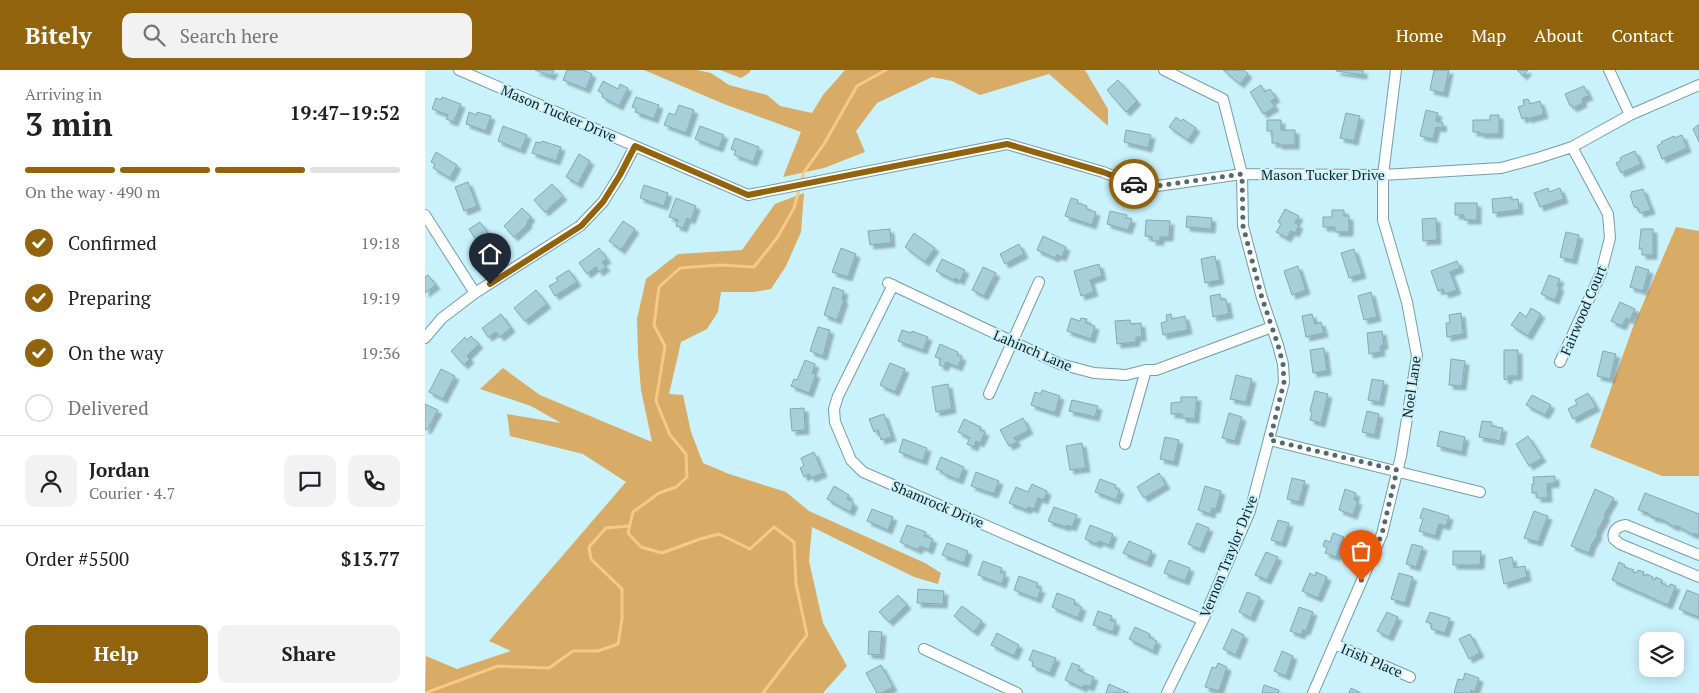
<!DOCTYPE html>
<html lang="en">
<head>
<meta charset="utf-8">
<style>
	:root { --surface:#fff; --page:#f2f2f2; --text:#202124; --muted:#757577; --line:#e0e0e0; --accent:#90630c }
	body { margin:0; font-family:"PT Serif",serif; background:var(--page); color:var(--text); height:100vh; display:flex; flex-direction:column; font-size:19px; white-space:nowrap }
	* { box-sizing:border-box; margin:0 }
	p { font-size:16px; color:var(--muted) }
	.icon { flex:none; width:28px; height:28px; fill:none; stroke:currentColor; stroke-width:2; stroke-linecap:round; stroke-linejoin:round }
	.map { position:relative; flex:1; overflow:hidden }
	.side { display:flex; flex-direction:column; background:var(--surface); width:425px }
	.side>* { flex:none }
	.tools { position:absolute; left:1214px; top:562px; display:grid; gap:10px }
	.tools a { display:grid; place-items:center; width:45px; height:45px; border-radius:10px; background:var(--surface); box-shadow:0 2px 12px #0003; font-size:25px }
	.pin { position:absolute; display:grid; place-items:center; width:42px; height:42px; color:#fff; margin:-51px -21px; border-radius:50% 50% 50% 0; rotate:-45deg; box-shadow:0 0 5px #0007 }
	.pin .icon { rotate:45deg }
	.courier { position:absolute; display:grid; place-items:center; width:50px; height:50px; margin:-25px; border:4px solid #90630c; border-radius:50%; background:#fff; color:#222; box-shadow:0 1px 6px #0007 }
	.summary em { font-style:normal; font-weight:800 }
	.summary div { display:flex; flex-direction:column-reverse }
	.summary { display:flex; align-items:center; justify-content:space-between; height:85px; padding:0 25px }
	h1 { font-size:32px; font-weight:800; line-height:38px }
	.bar { display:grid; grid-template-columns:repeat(4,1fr); gap:8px 5px; align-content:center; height:60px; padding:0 25px }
	.bar i { height:6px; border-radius:4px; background:var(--line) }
	.bar .selected { background:var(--accent) }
	.bar p { grid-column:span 4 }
	.line { display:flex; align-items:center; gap:12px; padding:0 25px; border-top:1px solid var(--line) }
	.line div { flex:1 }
	.round { display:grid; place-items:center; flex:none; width:52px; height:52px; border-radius:10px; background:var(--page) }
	ol { padding:0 25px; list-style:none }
	li { display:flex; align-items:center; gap:15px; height:55px }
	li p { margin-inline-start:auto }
	li .icon { padding:5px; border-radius:50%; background:var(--accent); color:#fff; stroke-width:4 }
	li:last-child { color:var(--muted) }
	li i { width:28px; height:28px; border:2px solid var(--line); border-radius:50% }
	.button { display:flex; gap:10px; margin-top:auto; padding:10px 25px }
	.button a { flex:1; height:58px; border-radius:10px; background:var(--accent); color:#fff; font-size:20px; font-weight:800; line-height:58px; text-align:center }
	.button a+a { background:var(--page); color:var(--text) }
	header { display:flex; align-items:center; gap:30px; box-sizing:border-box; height:70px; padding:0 25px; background:var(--accent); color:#fff }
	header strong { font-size:24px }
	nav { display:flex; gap:28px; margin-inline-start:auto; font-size:18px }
	.search { width:350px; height:45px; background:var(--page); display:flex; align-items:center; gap:12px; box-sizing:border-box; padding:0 18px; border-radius:10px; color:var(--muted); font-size:19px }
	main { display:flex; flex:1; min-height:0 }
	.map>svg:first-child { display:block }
	.forest { fill:#d8ab67 }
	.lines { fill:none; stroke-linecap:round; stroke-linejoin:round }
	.stream { stroke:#f8c984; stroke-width:3 }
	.building { fill:#a7cfd9; stroke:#83a9b3; filter:url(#shadow) }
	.minor-casing { stroke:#769da6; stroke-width:12 }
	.minor { stroke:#fff; stroke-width:10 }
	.done { stroke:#516a70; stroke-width:5; stroke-dasharray:0 9 }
	.route { stroke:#90630c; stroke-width:6 }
	.labels { text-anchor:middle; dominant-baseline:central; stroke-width:4; stroke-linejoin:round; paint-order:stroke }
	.street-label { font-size:14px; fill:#112024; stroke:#c9f2fc }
</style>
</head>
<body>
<header>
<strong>Bitely</strong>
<div class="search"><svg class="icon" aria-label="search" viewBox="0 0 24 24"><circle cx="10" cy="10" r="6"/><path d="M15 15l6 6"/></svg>Search here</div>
<nav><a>Home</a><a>Map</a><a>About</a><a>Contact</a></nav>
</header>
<main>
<section class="side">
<div class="summary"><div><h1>3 min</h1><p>Arriving in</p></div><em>19:47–19:52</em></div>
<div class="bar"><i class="selected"></i><i class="selected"></i><i class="selected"></i><i></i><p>On the way · 490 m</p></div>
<ol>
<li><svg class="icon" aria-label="check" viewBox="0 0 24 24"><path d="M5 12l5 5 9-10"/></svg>Confirmed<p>19:18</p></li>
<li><svg class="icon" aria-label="check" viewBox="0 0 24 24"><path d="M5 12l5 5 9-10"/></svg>Preparing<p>19:19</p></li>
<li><svg class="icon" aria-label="check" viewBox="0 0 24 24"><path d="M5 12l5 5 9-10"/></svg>On the way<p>19:36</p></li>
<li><i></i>Delivered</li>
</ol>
<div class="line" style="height:90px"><a class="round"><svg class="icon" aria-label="person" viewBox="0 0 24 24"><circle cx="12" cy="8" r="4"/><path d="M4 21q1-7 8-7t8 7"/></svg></a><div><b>Jordan</b><p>Courier · 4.7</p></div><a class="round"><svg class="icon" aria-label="chat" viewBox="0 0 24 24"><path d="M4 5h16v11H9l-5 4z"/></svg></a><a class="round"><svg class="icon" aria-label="phone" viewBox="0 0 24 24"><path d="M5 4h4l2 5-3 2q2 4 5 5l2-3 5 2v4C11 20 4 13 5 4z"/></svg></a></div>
<div class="line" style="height:65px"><div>Order #5500</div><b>$13.77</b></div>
<div class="button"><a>Help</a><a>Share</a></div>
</section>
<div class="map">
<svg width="1274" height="623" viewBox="0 0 1274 623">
	<defs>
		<filter id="shadow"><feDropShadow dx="4" dy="4" stdDeviation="1" flood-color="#0004"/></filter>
	</defs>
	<rect width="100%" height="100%" fill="#c9f2fc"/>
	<path class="forest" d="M219 0H272L286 3 304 15 342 25 355 36 387 43 398 25 420 0H660L683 39V56L624 4 555 25 527 11 507 7 452 33 431 61 440 82 399 98 358 107 376 62 299 34Z
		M295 0H326L324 3 316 8Z
		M379 123 376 162 361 196 346 219 329 222H296L293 242 282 259 256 272 244 324 258 325 266 362 278 393 304 404 361 422 384 441 500 493 516 503 513 514 489 507 387 457 384 491 398 553 422 596 398 623H0L1 586 32 599 86 581 64 571 201 412 158 384 85 366 82 344 136 353 106 336 55 319 78 298 115 325 227 372 216 320 213 284 212 249 221 209 253 184 317 180 350 134Z
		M1251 157 1274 161V406H1237L1165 377 1208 257Z"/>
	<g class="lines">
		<path class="stream" d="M0 623 73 596 124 598 148 581H173L193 574 197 549V519L166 489 164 477 181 458 204 456
			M338 623 382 565 371 514 369 472 349 457 325 479 294 464 275 469 237 483 216 477 203 463 208 442 234 423 251 417 262 407 261 384 245 365 231 331 240 276 229 255 234 217 255 198 295 195 329 197 352 168 369 138 379 102 399 74 432 16 461 0"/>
	</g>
	<path class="building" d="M110 0H129L126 6Z
		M142 0H158L167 4 161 19 138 10Z
		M798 0H819L823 4 815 14Z
		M912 0H938V5L911 1Z
		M1009 0H1024L1019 23 1005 20Z
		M1092 0H1103L1098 6Z
		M693 10 712 31 701 42 682 20Z
		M178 11 193 19 195 14 203 18 194 36 177 27 178 24 173 21Z
		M836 15 840 22 845 19 851 28 846 31 850 37 838 44 825 22Z
		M1159 16 1164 26 1158 28 1157 31 1158 33 1148 38 1147 35 1145 36 1140 24Z
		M17 27 36 34 29 52 21 49 23 45 7 39 11 28 16 30Z
		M211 27 234 35 229 49 210 42 212 39 207 37Z
		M1103 29 1105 34 1115 31 1119 44 1103 49 1102 47 1097 49 1093 37 1099 35 1098 30Z
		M254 35 269 40 261 63 239 55 244 43 250 45Z
		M1001 40 1013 43 1011 51 1018 53 1017 58 1011 57 1008 69 995 66Z
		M44 42 52 45V42L66 46 61 61 41 54Z
		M921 43 935 46 929 71 915 68Z
		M1065 45H1074V64H1055V62H1048V50H1065Z
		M751 47 756 51 758 49 771 58 763 70 744 57Z
		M842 50H856V60H870V75H853L854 73H847V61H842Z
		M1274 54V72L1268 59Z
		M78 56 102 65 96 80 73 71Z
		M275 56 299 65 294 78 270 69Z
		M701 60 726 65 723 78 699 72Z
		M1257 65 1262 78 1237 89 1232 76 1237 73 1236 72 1249 66V68Z
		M310 68 334 77 328 92 309 85 311 81 306 79Z
		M117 71 136 77 131 91 107 83 111 72 116 73Z
		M1210 81 1216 94 1196 103 1191 93 1196 90 1195 88 1198 86Z
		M11 82 32 95 25 108 8 98 10 94 6 92Z
		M154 84 165 91 153 114 141 107Z
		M43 112 52 136 39 141 30 117Z
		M127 114 138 126 120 142 109 130Z
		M219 115 243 123 239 136 215 128Z
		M1123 118 1124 122 1135 118 1139 129 1115 137 1109 123Z
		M1218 119 1226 140 1215 143 1213 138 1209 137 1205 125H1207L1206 122Z
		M1087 127V130L1093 129 1094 140 1068 143 1067 129Z
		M251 128 271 136 266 150 262 148 258 158 251 156 253 150 244 147Z
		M646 128 653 130 652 133 662 136 661 139 671 142 667 155 640 146Z
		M1030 133H1052V150H1039V145H1030Z
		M97 138 106 147 102 152 103 154 89 167 79 156Z
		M860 139 874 146 870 153 874 155 870 163 866 161 862 168 851 162 856 154 853 152Z
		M907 140H919V146H924V162H910V157H898V147H907Z
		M685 141 702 145 701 148 707 149 703 160 682 154Z
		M762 146 787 148 786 159 761 157Z
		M1011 148 1012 170 998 171 997 149Z
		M721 150 745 151 744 167H735V171H727V167L720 166Z
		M198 151 210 159 196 180 184 171Z
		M55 152 70 173 58 181 44 159Z
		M465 159 466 173 445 175 443 161Z
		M1216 159H1228V185H1217V179H1214Z
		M1141 162 1154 165 1148 190 1135 187Z
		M489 163 510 178 500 192 480 177Z
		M618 166 641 177 637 187 632 185 630 188 612 180Z
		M594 174 599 184 580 194 575 184Z
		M174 178 182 189 177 192 181 197 174 202 171 197 162 204 154 193Z
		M416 178 431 184 423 207 407 202Z
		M929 179 937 204 924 208 916 183Z
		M790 186 795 210 780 213 776 189Z
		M517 189 540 200 535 211 530 208 529 210 511 201Z
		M1032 191 1035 198 1025 202 1032 220 1020 224 1018 219 1013 221 1006 201Z
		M674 194 677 206 665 210 669 222 656 226 649 201Z
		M873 196 881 220 867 225 859 201Z
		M1211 196 1224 200 1218 221 1205 217Z
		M558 197 571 203 559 226 547 220Z
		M144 200 152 212 130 226 124 216 133 211 131 208Z
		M3 205 11 215 0 223V207Z
		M1124 205 1135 209 1132 216 1135 217 1130 230 1116 224Z
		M408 217 419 221 417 229 419 230 412 250 399 245Z
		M111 220 122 234 100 251 89 238Z
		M946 222 952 247 939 250 933 226Z
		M795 224 796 230 801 229 804 244 788 247 785 226Z
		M1195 232 1210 239 1205 250 1201 248 1197 256 1186 251Z
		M1106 238 1116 244 1103 266 1086 255 1095 242 1101 247Z
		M1036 243 1038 264 1022 267 1021 253H1025L1024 245Z
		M76 244 86 258 75 267 71 262 63 267 57 258Z
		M746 244 747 249 760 246 763 260 738 265 736 253 742 251 741 245Z
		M887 244 890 254 896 252 899 263 881 267 877 246Z
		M646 248 655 251 656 248 662 249 661 253 670 256 666 269 642 261Z
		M705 250 706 254 716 253 717 267H711V272L692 274 690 251Z
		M393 257 405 260 398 286 385 281Z
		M477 260 486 263 487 261 503 267 498 280 473 271Z
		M957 261 959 275 955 276 956 282 944 284 942 263Z
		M46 266 54 274 42 286 45 289 39 295 26 281 40 267 42 270Z
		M515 274 533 282 532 285 537 287 533 297 521 292 519 297 514 295 516 289 510 287Z
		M899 278 902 301 888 303 885 280Z
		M1079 280H1093V306H1083V310L1079 309Z
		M1178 281 1191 284 1185 309 1172 306Z
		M1026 289 1040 291 1037 316 1024 315Z
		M380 290 390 294 387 303 391 304 384 323 366 316 369 309 372 310Z
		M465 293 480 299 470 322 455 315Z
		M16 299 30 306 18 329 4 322Z
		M811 305 827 309 821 332 805 329Z
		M947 309 959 311 955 332 943 330Z
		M523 314 527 339 511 342 507 317Z
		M617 320 635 326 630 343 606 335 610 322 616 324Z
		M890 321 903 324 896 353 885 350 887 342 885 341Z
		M1163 323 1171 337 1148 349 1143 339 1152 334 1150 330Z
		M1107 325 1126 335 1120 345 1101 335Z
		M756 327H772L770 349 757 348V344H746V333L756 332Z
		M647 330 673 336 670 347 644 341Z
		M0 334 13 340 2 360 0 359Z
		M379 338 380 360 367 361 365 339Z
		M942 341 954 344 950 365 937 362Z
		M804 343 817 347 810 371 797 368Z
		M459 344 467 367 456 370 453 360 449 362 444 349Z
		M598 348 604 360 589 368 592 372 584 376 575 360Z
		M539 349 556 357 555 360 560 362 555 373 551 371 549 377 542 374 545 368 533 362Z
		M1057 351 1067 352 1066 356 1078 358 1075 371 1054 367Z
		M1015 361 1040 367 1037 382 1012 376Z
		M1103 366 1117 388 1104 396 1091 374Z
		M740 367 754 370 749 392 735 389Z
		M478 369 502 378 498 391 474 382Z
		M657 373 661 398 645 400 641 376Z
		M389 382 398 403 386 408 384 404 379 407 375 398 379 396 376 388Z
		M516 387 539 397 534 410 517 403V401L511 399Z
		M551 402 574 411 569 424 546 416Z
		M734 403 741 415 719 428 712 417Z
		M1130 406V413L1122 414 1123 428H1112V423H1107V414H1109L1108 407Z
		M867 408 880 411 874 432 862 429Z
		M675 409 691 415 690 418 695 420 691 430 670 422Z
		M607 414 622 421 619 430 613 428 609 439 603 437 602 440 584 433 591 417 603 422Z
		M409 416 424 425 422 429 429 433 425 442 402 429Z
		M780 416 796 421 791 439 787 438 786 444 773 440Z
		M920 419 931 423 929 430 933 431 928 445 914 440Z
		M1170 419 1189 428 1181 442 1179 446H1181L1173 460 1172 464 1173 465 1167 474 1164 483 1146 476Z
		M1220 423 1274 444V466L1270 463 1269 465 1263 462 1251 455V457L1245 455V454L1236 449 1226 447 1227 446 1223 444V443L1213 440Z
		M629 437 652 445 647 457 642 455 641 457 623 451Z
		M998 438 1024 446 1021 456 1014 454 1010 466 994 461 998 449 995 448Z
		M447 439 468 447 463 460 442 451Z
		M1109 441 1123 446 1113 472 1099 468Z
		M853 450 864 453 857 473 846 470Z
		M772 453 784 458 775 479 763 474Z
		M482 455 501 462 499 466 508 469 504 480 495 476 493 480 475 472Z
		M665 455 688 464 684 475 674 471 672 474 660 469Z
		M908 463 919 467 911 487 900 483 902 478 898 476 900 470 905 472Z
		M704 471 727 481 722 493 698 483Z
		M522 473 543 481 539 493 517 485Z
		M987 474 998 477 991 497 981 494Z
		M1028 481H1056L1055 495H1028Z
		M841 482 853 487 842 510 830 505Z
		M1087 487 1089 498 1100 496 1102 507 1079 514 1074 490Z
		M744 490 765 498 760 511 739 503Z
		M558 491 577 498 575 502 580 504 577 514 553 505Z
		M1194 492 1200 495 1199 497 1209 500 1208 502 1211 503 1213 500 1219 502 1218 505 1221 506 1222 504 1228 507 1227 509 1230 510 1231 507 1237 510 1236 513 1244 517 1245 514 1251 516 1243 535 1187 510Z
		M891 502 902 507 893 528 877 521 885 503 890 506Z
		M974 503 988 507 980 533 966 529Z
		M594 506 613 513 611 517 616 519 612 529 589 520Z
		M493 519 519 521 518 534 492 533Z
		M1262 520 1274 525V547L1254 539Z
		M822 522 835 527 826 548 814 542Z
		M632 523 650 530 649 534 657 537 653 548 627 537Z
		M473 525 482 535 464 552 454 542Z
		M537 536 557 551 549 562 529 546Z
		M874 537 888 542 881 561 878 560 876 565 865 561Z
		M673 541 687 546 685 550 691 552 688 562 668 555Z
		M962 542 973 547 964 567 952 561Z
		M1005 542 1025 548 1020 563 1006 559 1007 554 1001 552Z
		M710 557 725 564 724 567 732 571 728 581 704 569Z
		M807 559 819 565 811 585 798 579Z
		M444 561 457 562 455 585 443 584Z
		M572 563 594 575 589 586 566 575Z
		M1045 564 1055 583 1044 589 1034 569Z
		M608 580 631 588 625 603 607 596 608 592 604 590Z
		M857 581 868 586 861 606 849 601Z
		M647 593 655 596 653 600 669 607 665 617 659 615 658 618 640 610Z
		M793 593 802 597 794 621 780 617 787 597 791 598Z
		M456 595 468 617 456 623H452L441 603Z
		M1040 603 1054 608 1050 622 1046 620 1045 623H1029L1033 609 1038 610Z
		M684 614 704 623H681Z
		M839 615 854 620 853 623H837Z
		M926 618 936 623H924Z"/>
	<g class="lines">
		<defs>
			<path id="minor" d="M34 0 323 125 582 74 678 102 718 118 817 104 958 105 1076 98 1113 88 1147 77 1205 45 1274 15
				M739 0 798 29 817 104 818 156 837 228 853 275 858 294 859 312 825 441 778 550 742 623
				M1184 0 1205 45
				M0 145 50 223
				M463 213 635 294 669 303 701 305 721 300H731L847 257
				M468 215 413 326 409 339 410 352 426 390 438 402 778 550
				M0 268 17 248 50 223 155 156 178 132 195 105 210 76
				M1135 292 1176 203 1185 168 1183 144 1147 77
				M564 324 614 212
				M845 370 1055 422
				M700 374 721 300
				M1274 485 1201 455C1192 456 1187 461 1189 469L1195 474 1274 507
				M909 574 985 607
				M499 579 592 623
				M888 623 957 464 976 386 992 286 982 232 958 150V105L971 0"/>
		</defs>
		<use href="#minor" class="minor-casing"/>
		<use href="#minor" class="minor"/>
	</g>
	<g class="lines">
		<path class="done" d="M709 114 718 118 817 104 818 156 837 228 853 275 858 294 859 312 845 370 972 400 957 464 936 511"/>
		<path class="route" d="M65 214 156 156 178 132 195 105 210 76 323 125 582 74 678 102 709 114"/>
	</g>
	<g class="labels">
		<g class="street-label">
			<text transform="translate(134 43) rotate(23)">Mason Tucker Drive</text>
			<text x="898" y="104">Mason Tucker Drive</text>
			<text transform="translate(1158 240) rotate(-67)">Fairwood Court</text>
			<text transform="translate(608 280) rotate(23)">Lahinch Lane</text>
			<text transform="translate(986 317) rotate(-82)">Noel Lane</text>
			<text transform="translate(513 434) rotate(23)">Shamrock Drive</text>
			<text transform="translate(803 486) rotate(-68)">Vernon Traylor Drive</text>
			<text transform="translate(947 590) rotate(23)">Irish Place</text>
		</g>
	</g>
</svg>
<div class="tools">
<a><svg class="icon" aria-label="layers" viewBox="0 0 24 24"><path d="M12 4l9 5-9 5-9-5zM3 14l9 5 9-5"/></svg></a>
</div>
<div class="pin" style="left:936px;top:511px;background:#ea580c"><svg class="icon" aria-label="bag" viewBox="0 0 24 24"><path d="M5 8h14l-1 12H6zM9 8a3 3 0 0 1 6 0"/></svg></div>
<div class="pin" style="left:65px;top:214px;background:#1f2937"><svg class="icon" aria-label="home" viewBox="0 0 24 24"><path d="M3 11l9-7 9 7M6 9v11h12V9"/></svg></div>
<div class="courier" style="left:709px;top:114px"><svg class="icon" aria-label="car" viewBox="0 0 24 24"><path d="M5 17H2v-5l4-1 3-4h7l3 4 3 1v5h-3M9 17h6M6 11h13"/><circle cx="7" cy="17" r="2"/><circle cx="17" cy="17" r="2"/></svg></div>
</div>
</main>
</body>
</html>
